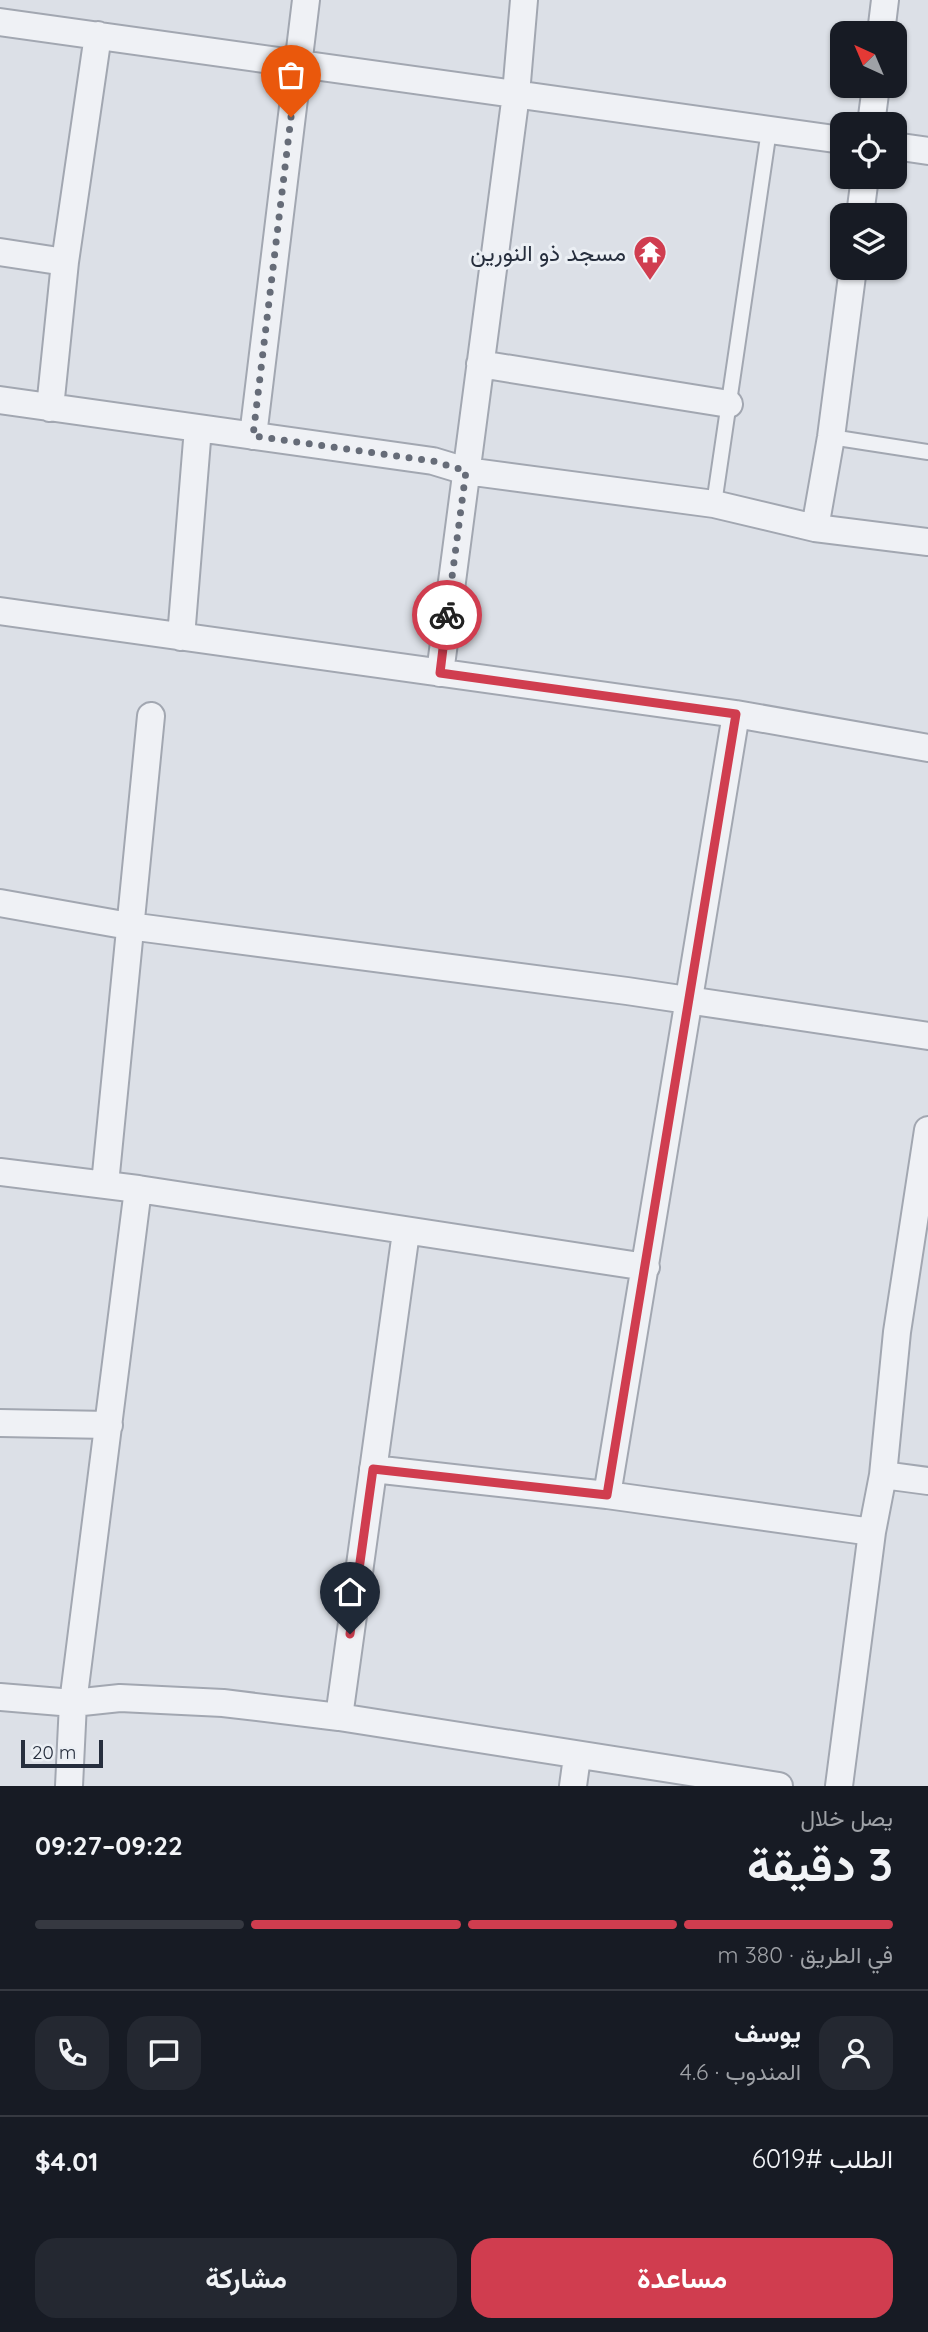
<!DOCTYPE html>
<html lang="ar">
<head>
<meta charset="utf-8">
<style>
	:root { --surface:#171b24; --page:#242831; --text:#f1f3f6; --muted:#9ea1a6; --line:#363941; --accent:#d03d4f }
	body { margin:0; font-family:Quicksand,Vazirmatn,sans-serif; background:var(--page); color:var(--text); direction:rtl; height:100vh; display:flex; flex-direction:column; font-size:26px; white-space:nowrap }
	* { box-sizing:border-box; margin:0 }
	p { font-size:23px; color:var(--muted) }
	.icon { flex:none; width:38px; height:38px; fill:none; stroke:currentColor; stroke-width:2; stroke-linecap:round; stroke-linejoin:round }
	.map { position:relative; height:1786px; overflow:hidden; direction:ltr }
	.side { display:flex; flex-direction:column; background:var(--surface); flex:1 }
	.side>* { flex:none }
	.needle { width:46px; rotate:316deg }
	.buttons { position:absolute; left:830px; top:21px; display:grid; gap:14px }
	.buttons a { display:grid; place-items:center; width:77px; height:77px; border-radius:14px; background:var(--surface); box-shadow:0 2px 5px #0004; font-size:35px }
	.scale { position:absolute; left:21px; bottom:18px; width:82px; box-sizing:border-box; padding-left:7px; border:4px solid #262e3d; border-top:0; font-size:19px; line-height:24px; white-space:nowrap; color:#262e3d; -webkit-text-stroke:5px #ebeff4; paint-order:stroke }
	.pin { position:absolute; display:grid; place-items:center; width:60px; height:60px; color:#fff; margin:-72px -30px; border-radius:50% 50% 50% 0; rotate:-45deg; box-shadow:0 0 7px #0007 }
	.pin .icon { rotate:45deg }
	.courier { position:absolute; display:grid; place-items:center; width:70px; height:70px; margin:-35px; border:5px solid #d03d4f; border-radius:50%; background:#fff; color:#222; box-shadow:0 2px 9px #0007 }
	.headline em { font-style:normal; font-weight:700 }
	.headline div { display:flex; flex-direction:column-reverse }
	.headline { display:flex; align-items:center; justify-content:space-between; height:119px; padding:0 35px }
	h1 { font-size:46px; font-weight:700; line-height:52px }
	.bar { display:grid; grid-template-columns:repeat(4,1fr); gap:10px 7px; align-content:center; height:84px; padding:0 35px }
	.bar i { height:9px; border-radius:5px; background:var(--line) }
	.bar .selected { background:var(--accent) }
	.bar p { grid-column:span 4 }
	.line { display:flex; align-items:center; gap:18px; padding:0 35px; border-top:2px solid var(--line) }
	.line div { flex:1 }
	.round { display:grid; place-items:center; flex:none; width:74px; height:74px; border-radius:21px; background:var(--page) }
	.primary-button { display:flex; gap:14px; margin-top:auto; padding:14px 35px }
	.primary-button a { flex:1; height:80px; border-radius:21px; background:var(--accent); color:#fff; font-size:28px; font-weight:700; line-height:80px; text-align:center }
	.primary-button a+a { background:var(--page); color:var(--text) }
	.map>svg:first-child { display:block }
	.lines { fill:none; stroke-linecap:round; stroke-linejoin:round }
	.lane-casing { stroke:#a2a7b1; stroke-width:18 }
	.street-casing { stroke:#a2a7b1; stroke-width:30 }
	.lane { stroke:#eff1f5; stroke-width:14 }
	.street { stroke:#eff1f5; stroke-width:26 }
	.done { stroke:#666c78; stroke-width:7; stroke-dasharray:0 12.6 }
	.route { stroke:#d03d4f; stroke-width:9 }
	.labels { text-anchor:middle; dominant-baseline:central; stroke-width:6; stroke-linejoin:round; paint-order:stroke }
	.poi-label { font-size:23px; fill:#262e3d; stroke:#ebeff4; text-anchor:end }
</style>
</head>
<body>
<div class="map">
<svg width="928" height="1786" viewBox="0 0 928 1786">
	<rect width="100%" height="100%" fill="#dce0e7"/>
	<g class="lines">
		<defs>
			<path id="lane" d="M831 437 928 452
				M714 504 769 130"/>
			<path id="street" d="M0 22 842 140
				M881 33 885 0
				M871 124 876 86
				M894 146 928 151
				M860 215 865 177
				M0 252 65 262
				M480 364 729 404
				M0 400 433 461 466 471 714 504 815 528 928 542
				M50 408 65 262 98 35
				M253 436 306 0
				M815 528 831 437 853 268
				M0 611 736 714 928 748
				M181 637 198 428
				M440 673 516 94 524 0
				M0 903 129 926 627 991 928 1036
				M0 1172 138 1189 646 1267
				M105 1184 151 716
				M0 1423 109 1425
				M373 1469 607 1495 872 1532
				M883 1475 928 1481
				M607 1495 736 714
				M0 1697 73 1703 120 1698 223 1703 339 1717 779 1786
				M339 1717 406 1232
				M69 1786 73 1703 138 1189
				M573 1786 577 1757
				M839 1786 872 1532 883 1475 897 1332 928 1130"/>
		</defs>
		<use href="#lane" class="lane-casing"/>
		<use href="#street" class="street-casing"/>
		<use href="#lane" class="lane"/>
		<use href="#street" class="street"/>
	</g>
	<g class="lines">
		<path class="done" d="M291 117 253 436 433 461 466 471 447 615"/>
		<path class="route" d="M350 1634 373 1469 607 1495 736 714 440 673 447 615"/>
	</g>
	<defs>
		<symbol id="temple-pin" viewBox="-11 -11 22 30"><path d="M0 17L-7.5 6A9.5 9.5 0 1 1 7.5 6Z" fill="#d03d4f" stroke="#ebeff4"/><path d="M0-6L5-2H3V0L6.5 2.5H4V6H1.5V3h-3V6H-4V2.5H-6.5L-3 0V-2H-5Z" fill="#fff"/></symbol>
	</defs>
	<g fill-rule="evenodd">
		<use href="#temple-pin" x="631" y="233" width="38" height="52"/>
	</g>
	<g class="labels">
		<g class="poi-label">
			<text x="626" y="252">مسجد ذو النورين</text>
		</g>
	</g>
</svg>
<div class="buttons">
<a><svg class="needle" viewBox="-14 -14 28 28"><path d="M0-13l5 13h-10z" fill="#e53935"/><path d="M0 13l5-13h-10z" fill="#9ea1a6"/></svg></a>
<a><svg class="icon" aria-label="locate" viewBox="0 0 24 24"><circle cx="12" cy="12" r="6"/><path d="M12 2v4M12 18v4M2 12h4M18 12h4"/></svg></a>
<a><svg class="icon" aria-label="layers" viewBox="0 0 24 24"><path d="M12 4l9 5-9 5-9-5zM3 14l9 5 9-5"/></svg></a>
</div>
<div class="scale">20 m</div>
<div class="pin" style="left:291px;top:117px;background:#ea580c"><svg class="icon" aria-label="bag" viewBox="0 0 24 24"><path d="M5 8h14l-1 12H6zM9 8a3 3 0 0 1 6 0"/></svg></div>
<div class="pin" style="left:350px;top:1634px;background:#1f2937"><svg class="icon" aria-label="home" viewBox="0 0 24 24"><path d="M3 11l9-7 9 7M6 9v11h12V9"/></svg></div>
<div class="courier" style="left:447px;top:615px"><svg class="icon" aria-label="bike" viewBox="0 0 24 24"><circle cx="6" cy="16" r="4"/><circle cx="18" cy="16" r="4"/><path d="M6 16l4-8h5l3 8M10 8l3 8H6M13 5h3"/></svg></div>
</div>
<section class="side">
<div class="headline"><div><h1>3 دقيقة</h1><p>يصل خلال</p></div><em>09:22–09:27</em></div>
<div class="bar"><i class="selected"></i><i class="selected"></i><i class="selected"></i><i></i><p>في الطريق · 380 m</p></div>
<div class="line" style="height:126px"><a class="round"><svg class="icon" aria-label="person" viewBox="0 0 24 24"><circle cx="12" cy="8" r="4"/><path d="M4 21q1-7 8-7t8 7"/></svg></a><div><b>يوسف</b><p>المندوب · 4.6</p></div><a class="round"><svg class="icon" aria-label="chat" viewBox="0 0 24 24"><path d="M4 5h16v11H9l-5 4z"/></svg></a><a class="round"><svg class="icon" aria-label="phone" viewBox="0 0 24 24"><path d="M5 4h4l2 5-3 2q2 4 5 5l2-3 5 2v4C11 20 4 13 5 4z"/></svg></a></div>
<div class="line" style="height:91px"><div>الطلب #6019</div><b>$4.01</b></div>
<div class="primary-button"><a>مساعدة</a><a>مشاركة</a></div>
</section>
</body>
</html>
